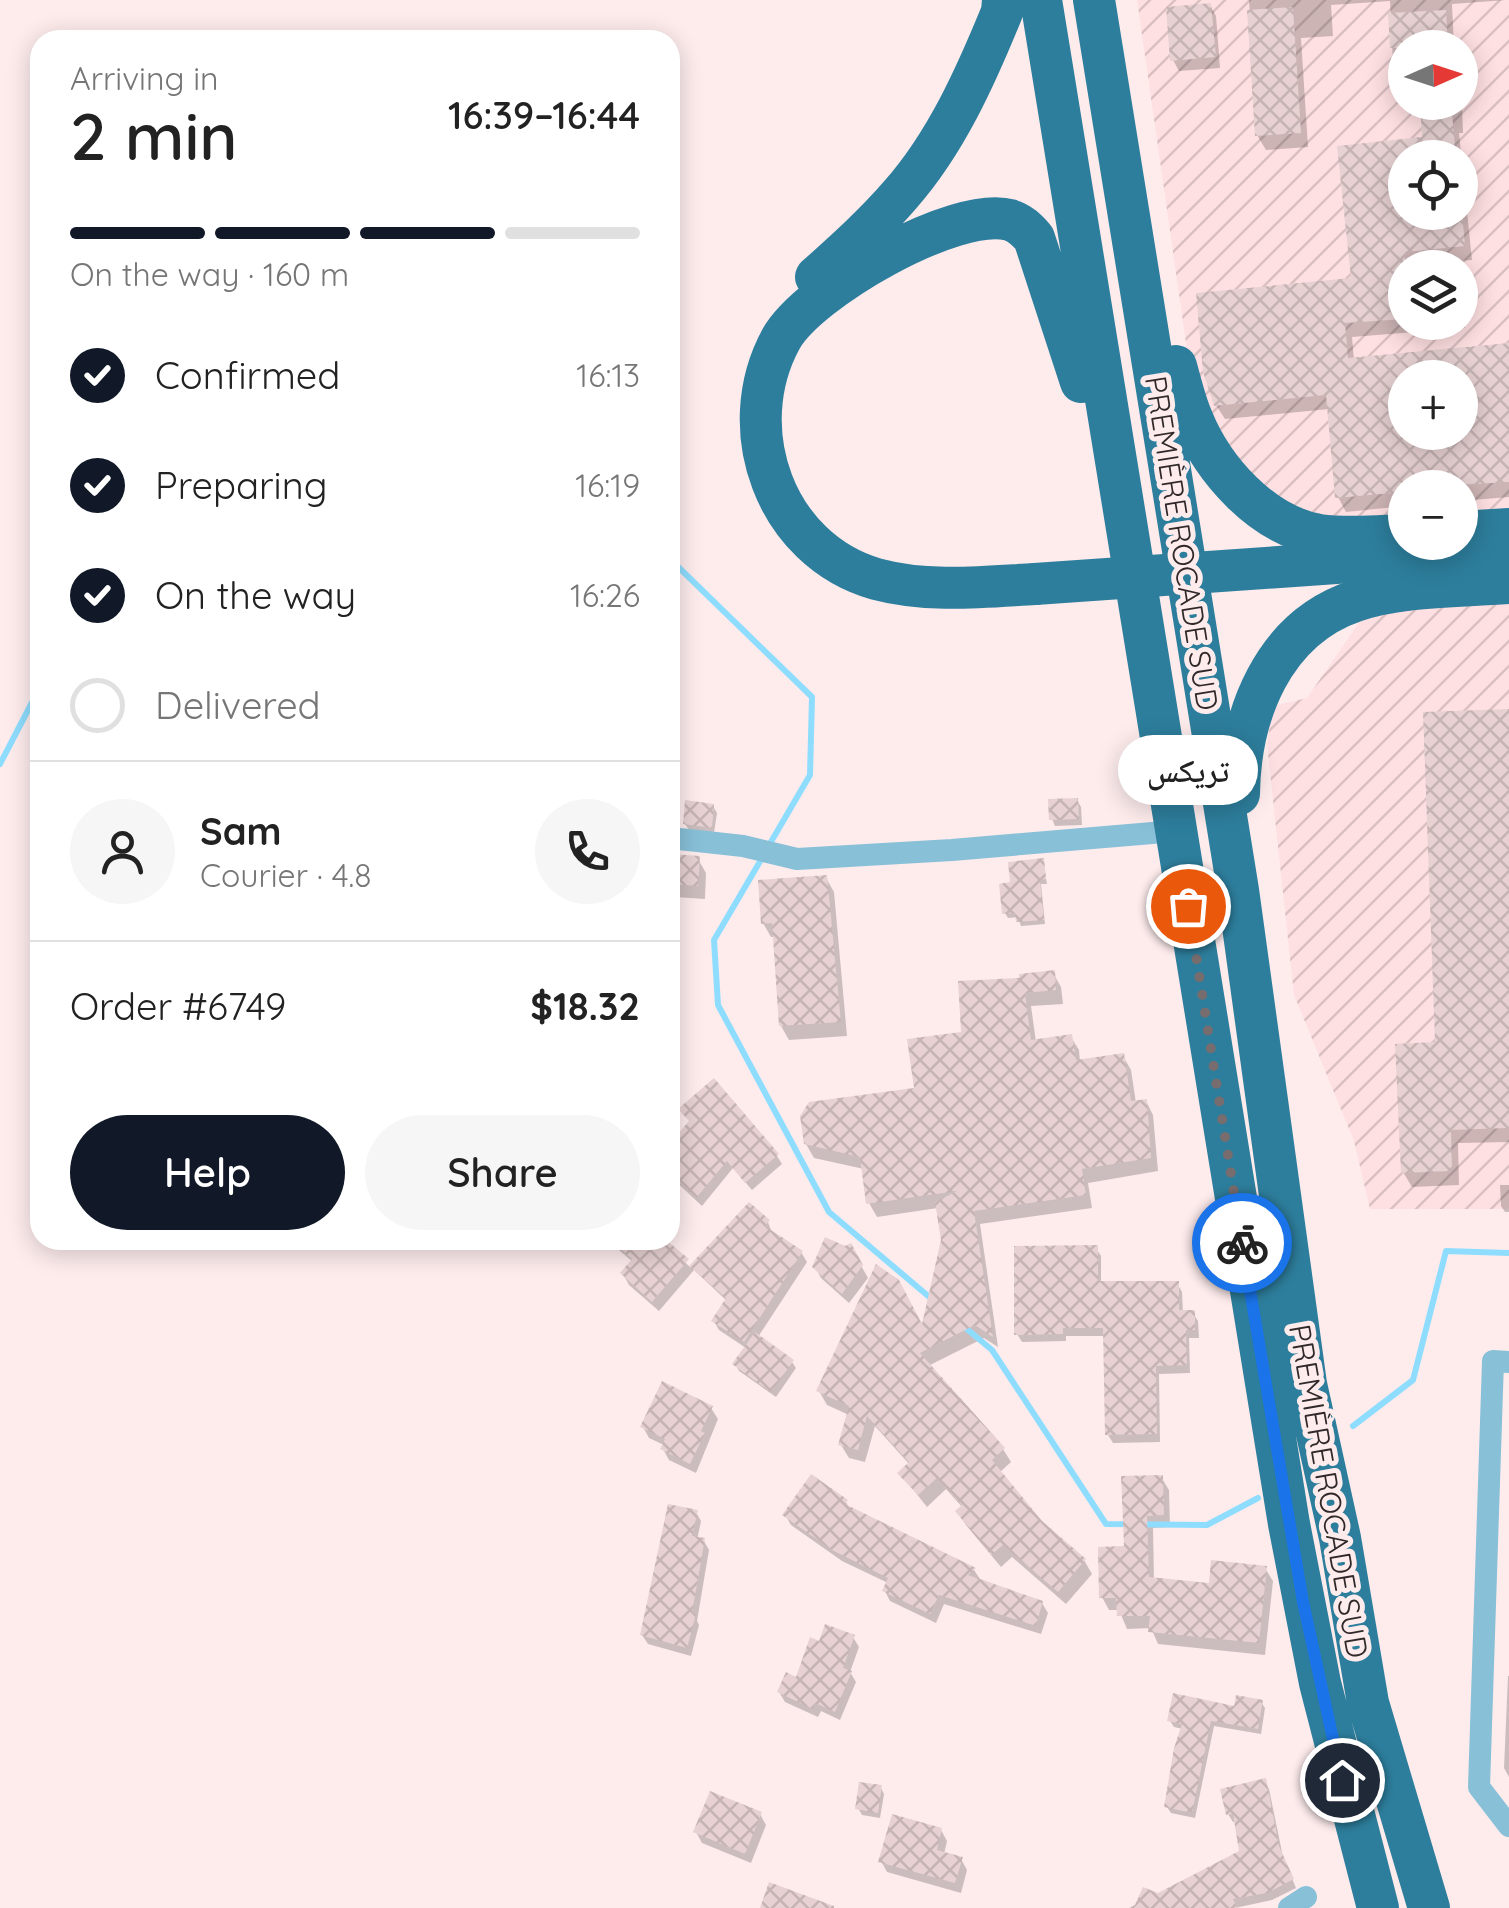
<!DOCTYPE html>
<html lang="en">
<head>
<meta charset="utf-8">
<style>
	:root { --surface:#fff; --page:#f6f6f6; --text:#222; --muted:#767676; --line:#e0e0e0; --accent:#111827 }
	body { margin:0; font-family:Quicksand,"Noto Naskh Arabic",sans-serif; background:var(--page); color:var(--text); height:100vh; display:flex; flex-direction:column; font-size:38px; white-space:nowrap }
	* { box-sizing:border-box; margin:0 }
	p { font-size:32px; color:var(--muted) }
	.icon { flex:none; width:55px; height:55px; fill:none; stroke:currentColor; stroke-width:2; stroke-linecap:round; stroke-linejoin:round }
	.map { position:relative; flex:1; overflow:hidden }
	.panel { position:absolute; left:30px; top:30px; width:650px; height:1220px; display:flex; flex-direction:column; background:var(--surface); border-radius:30px; box-shadow:0 5px 25px #0003 }
	.panel>* { flex:none }
	.needle { width:65px; rotate:87deg }
	.buttons { position:absolute; left:1388px; top:30px; display:grid; gap:20px }
	.buttons a { display:grid; place-items:center; width:90px; height:90px; border-radius:50%; background:var(--surface); box-shadow:0 5px 25px #0003; font-size:50px }
	.pin { position:absolute; display:grid; place-items:center; width:85px; height:85px; color:#fff; margin:-42px; border:5px solid #fff; border-radius:50%; box-shadow:0 2px 10px #0007 }
	.courier { position:absolute; display:grid; place-items:center; width:100px; height:100px; margin:-50px; border:8px solid #1a73e8; border-radius:50%; background:#fff; color:#222; box-shadow:0 2px 12px #0007 }
	.bubble { position:absolute; height:70px; border-radius:35px; background:var(--surface); box-shadow:0 5px 25px #0003; font-size:32px; font-weight:600; line-height:70px; text-align:center }
	.overview em { font-style:normal; font-weight:600 }
	.overview div { display:flex; flex-direction:column-reverse }
	.overview { display:flex; align-items:center; justify-content:space-between; height:170px; padding:0 40px }
	h1 { font-size:65px; font-weight:600; line-height:75px }
	.bar { display:grid; grid-template-columns:repeat(4,1fr); gap:15px 10px; align-content:center; height:120px; padding:0 40px }
	.bar i { height:12px; border-radius:8px; background:var(--line) }
	.bar .selected { background:var(--accent) }
	.bar p { grid-column:span 4 }
	.line { display:flex; align-items:center; gap:25px; padding:0 40px; border-top:2px solid var(--line) }
	.line div { flex:1 }
	.round { display:grid; place-items:center; flex:none; width:105px; height:105px; border-radius:52px; background:var(--page) }
	ol { padding:0 40px; list-style:none }
	li { display:flex; align-items:center; gap:30px; height:110px }
	li p { margin-inline-start:auto }
	li .icon { padding:10px; border-radius:50%; background:var(--accent); color:#fff; stroke-width:4 }
	li:last-child { color:var(--muted) }
	li i { width:55px; height:55px; border:5px solid var(--line); border-radius:50% }
	.button { display:flex; gap:20px; margin-top:auto; padding:20px 40px }
	.button a { flex:1; height:115px; border-radius:60px; background:var(--accent); color:#fff; font-size:40px; font-weight:600; line-height:115px; text-align:center }
	.button a+a { background:var(--page); color:var(--text) }
	.map>svg:first-child { display:block }
	.industrial { fill:url(#industrial-furrows); fill-rule:evenodd }
	.shadow { fill:#0003; fill-rule:evenodd }
	.lines { fill:none; stroke-linecap:round; stroke-linejoin:round }
	.stream { stroke:#8fddfe; stroke-width:6 }
	.building { fill:url(#building-cross-hatch); fill-rule:evenodd }
	.street { stroke:#88c0d8; stroke-width:22 }
	.highway { stroke:#2d7e9c; stroke-width:42 }
	.highway-bridge { stroke:#2d7e9c; stroke-width:42 }
	.done { stroke:#786d6e; stroke-width:10; stroke-dasharray:0 18 }
	.route { stroke:#1a73e8; stroke-width:12 }
	.labels { text-anchor:middle; dominant-baseline:central; stroke-width:10; stroke-linejoin:round; paint-order:stroke }
	.street-label { font-size:30px; fill:#302829; stroke:#feeced }
</style>
</head>
<body>
<div class="map">
<svg width="1509" height="1908" viewBox="0 0 1509 1908">
	<defs>
		<pattern id="industrial-furrows" width="10" height="10" patternUnits="userSpaceOnUse" patternTransform="scale(2.5)"><rect width="10" height="10" fill="#ffe0e2"/><path d="M-1 1l2-2M0 10L10 0M9 11l2-2" fill="none" stroke="#dbc0c2"/></pattern>
		<pattern id="building-cross-hatch" width="8" height="8" patternUnits="userSpaceOnUse" patternTransform="scale(2.5)"><rect width="8" height="8" fill="#e7d1d2"/><path d="M0 0l8 8M0 8l8-8" fill="none" stroke="#c6b3b4"/></pattern>
	</defs>
	<rect width="100%" height="100%" fill="#feeced"/>
	<path class="industrial" d="M1137 0H1509V1209H1370L1354 1141 1294 995 1267 744 1273 706 1307 698 1358 624 1361 549 1242 474 1196 413ZM1405 48H1460V102H1405ZM1405 158H1460V212H1405ZM1405 268H1460V322H1405ZM1405 378H1460V432H1405ZM1405 488H1460V542H1405Z"/>
	<path class="shadow" d="M1249 0H1506L1452 4 1454 48H1405V76H1401L1393 62 1390 1 1331 5 1333 36 1301 38 1308 147 1266 150 1257 135Z
		M1210 5 1216 16 1220 68 1179 71 1173 60Z
		M1422 102H1460L1462 106 1463 133H1459L1472 260 1460 261 1465 328 1352 337 1354 360 1509 348V497L1460 501V488H1405V506L1346 512 1338 497 1329 409 1225 419 1216 405 1354 281 1340 148 1424 140ZM1405 158H1460V212H1405ZM1405 268H1460V322H1405ZM1405 378H1460V432H1405Z
		M1509 712V1142L1458 1143 1459 1185 1412 1187 1403 1172 1438 1045Z
		M1077 800 1081 807 1082 825 1055 826 1052 819Z
		M713 806 717 813 714 833 689 830 685 824Z
		M670 857 698 859 706 873 705 899 675 897 670 944Z
		M1043 861 1047 884H1041L1045 924 1021 926 1018 917 1008 918 1005 913 1012 885Z
		M826 878 834 892 847 1036 789 1040 781 1026 775 937H771L763 923Z
		M1053 973 1061 987 1063 1004 1031 1006 1036 1042 1071 1037 1079 1050 1080 1062 1123 1056 1131 1070 1136 1103 1146 1101 1153 1115 1158 1171 1088 1183 1092 1208 980 1224 998 1347 984 1338 928 1366 1003 1449 1011 1462 999 1473 1040 1523 1084 1560 1092 1574 1066 1604 1012 1557 1001 1567 966 1525 958 1512 963 1508 946 1489 927 1507 900 1473 910 1465 875 1426 865 1462 849 1458 841 1445 849 1415 827 1405 819 1391 923 1330 943 1241 938 1208 877 1217 869 1203 864 1169 814 1158 806 1144 916 1090 963 1034 1022 981Z
		M670 1147 777 1156 782 1164 752 1190 733 1168 702 1206 670 1176Z
		M1500 1185H1509V1212H1505L1501 1206Z
		M749 1205 768 1222 772 1233 801 1252 807 1262 758 1337 792 1362 796 1368 776 1397 739 1371 735 1364 746 1348 719 1330 714 1321 727 1301 694 1270 659 1311 629 1285 623 1274 633 1262 607 1240H662L691 1268Z
		M850 1246 868 1278 849 1303 821 1278 815 1267Z
		M1096 1248 1101 1256V1284L1177 1283 1182 1292 1183 1313H1193L1198 1321 1199 1338H1189L1190 1373 1159 1374 1160 1442 1113 1443 1108 1435 1106 1336H1066V1341L1022 1342 1017 1334Z
		M711 1408 718 1419 696 1473 669 1460 663 1449 664 1445 649 1438 643 1427Z
		M1161 1477 1169 1490 1170 1527 1153 1528 1154 1580 1211 1586 1265 1568 1273 1581 1265 1655 1158 1644 1151 1628 1127 1629 1119 1610H1109L1102 1597Z
		M846 1502 850 1510 974 1570 980 1579 1042 1603 1048 1613 1041 1634 944 1604 936 1623 890 1601 885 1591 888 1583 842 1561 791 1525 785 1515Z
		M696 1512 701 1521 697 1540 704 1541 709 1550 697 1621 699 1625 691 1656 648 1644 642 1635Z
		M853 1637 859 1647 850 1672 856 1682 840 1720 821 1711 818 1717 785 1702 779 1692 797 1680 820 1644Z
		M1508 1676H1509V1777L1504 1768Z
		M1261 1702 1265 1708 1261 1734 1214 1726 1195 1818 1171 1813 1167 1807 1183 1729 1174 1727 1170 1721Z
		M1264 1781 1269 1789 1283 1857 1296 1888 1272 1900 1235 1908H1136L1242 1852 1237 1822H1233L1228 1814Z
		M881 1788 884 1794 880 1818 862 1815 858 1808Z
		M760 1814 766 1825 751 1863 702 1843 696 1832Z
		M941 1830 947 1841 944 1854 961 1859 967 1870 961 1893 887 1872 881 1861Z"/>
	<g class="lines">
		<path class="stream" d="M670 559 812 697 810 775 768 847
			M0 764 40 687
			M762 858 714 940 718 1005 829 1212 934 1301
			M962 1325 992 1350 1106 1524 1207 1525 1258 1498
			M1353 1426 1413 1380 1446 1251 1509 1253"/>
	</g>
	<path class="building" d="M1211 3 1216 57 1170 61 1166 7Z
		M1293 7 1301 133 1255 136 1247 10Z
		M1446 10 1448 43 1441 44V48H1390L1388 13Z
		M1420 102H1451L1456 158H1405V212H1462L1465 246 1405 252V319L1345 323 1348 358 1509 343V482L1405 488V492L1335 498 1326 395 1214 406 1203 372 1196 293 1351 278 1337 146 1422 137ZM1405 378H1460V432H1405Z
		M1509 709V1128L1451 1130 1452 1171 1401 1173 1395 1044 1435 1042 1423 712Z
		M1078 798 1079 819 1049 820 1048 799Z
		M685 800 714 804 712 828 683 824Z
		M670 854 700 856 698 886 670 884Z
		M1044 858 1046 879 1040 880 1044 920 1016 922 1015 913 1002 914 999 884 1010 882 1008 862Z
		M827 875 841 1022 779 1026 772 923 761 924 758 880Z
		M1055 970 1056 990 1025 993 1031 1040 1072 1034 1076 1060 1124 1053 1131 1101 1147 1099 1151 1158 1082 1169 1086 1195 974 1211 993 1337 975 1325 920 1353 1005 1448 992 1460 1042 1521 1086 1559 1058 1592 1003 1545 991 1555 955 1511 962 1505 937 1478 918 1495 897 1473 909 1462 867 1416 858 1450 838 1445 849 1406 816 1391 876 1264 899 1280 922 1324 941 1240 935 1202 957 1191 866 1204 860 1157 804 1144 800 1116 809 1102 914 1088 907 1039 961 1032 958 981 1019 978V974Z
		M714 1078 779 1154 745 1183 727 1161 696 1198 670 1173V1143L689 1121 678 1109Z
		M749 1202 770 1220 765 1226 803 1251 744 1342 711 1321 726 1298 689 1266Z
		M825 1237 845 1246 851 1243 863 1265 842 1294 812 1267Z
		M611 1240H666L689 1259 652 1302 620 1273 632 1259Z
		M1098 1245V1281H1179V1310H1195V1330H1186L1187 1365 1156 1366 1157 1434 1105 1435 1103 1328H1063V1334L1014 1335V1246Z
		M755 1332 794 1360 771 1392 732 1364Z
		M662 1381 713 1406 701 1431 705 1433 690 1464 660 1449 665 1439 640 1427Z
		M811 1474 848 1500 845 1504 976 1568 968 1575 1043 1601 1036 1626 939 1595 930 1614 882 1591 888 1578 834 1551 782 1515Z
		M1163 1475 1164 1515 1147 1516 1149 1577 1209 1583 1211 1560 1267 1566 1259 1643 1148 1632 1150 1616H1117L1116 1598H1099L1098 1547 1124 1546 1121 1476Z
		M668 1504 698 1510 692 1536 705 1538 692 1613 696 1614 687 1648 640 1635Z
		M825 1624 855 1635 843 1668 852 1671 835 1712 815 1703 813 1709 777 1692 786 1672 796 1677 810 1637 819 1641Z
		M1173 1693 1234 1706 1236 1695 1263 1700 1258 1729 1211 1721 1192 1813 1164 1807 1174 1748 1182 1724 1167 1721Z
		M1266 1778 1279 1846 1294 1879 1267 1893 1233 1899 1237 1908H1129L1135 1905 1143 1887 1158 1893 1239 1851 1233 1814 1226 1815 1220 1789Z
		M859 1782 882 1785 878 1813 855 1809Z
		M710 1791 762 1812 745 1854 693 1832Z
		M892 1814 942 1828 937 1850 963 1857 955 1883 878 1862Z
		M769 1882 834 1906V1908H760Z"/>
	<g class="lines">
		<path class="street" d="M670 838 743 846 797 859 952 850 1176 831
			M1509 1362 1493 1361 1479 1787 1509 1826
			M1289 1908 1306 1897"/>
		<path class="highway" d="M1041 0 1289 1524 1320 1683 1378 1908
			M1094 0 1238 890 1306 1384 1340 1538 1368 1703 1429 1908
			M816 277C845 251 875 224 900 195 946 143 976 76 1002 12L1003 0
			M1176 366C1181 384 1185 402 1192 418 1213 470 1262 525 1319 535 1348 539 1377 536 1405 535
			M1460 532 1509 529
			M1035 584C982 587 928 593 876 579 775 550 732 429 781 339 808 290 956 205 1010 220 1020 223 1027 230 1034 238L1081 382
			M1239 794C1240 716 1272 629 1355 601 1403 585 1459 587 1509 583"/>
		<path class="highway-bridge" d="M1035 584 1509 551"/>
	</g>
	<g class="lines">
		<path class="done" d="M1188 906 1242 1243"/>
		<path class="route" d="M1242 1243 1303 1602 1342 1780"/>
	</g>
	<g class="labels">
		<g class="street-label">
			<text transform="translate(1182 543) rotate(81)">PREMIÈRE ROCADE SUD</text>
			<text transform="translate(1329 1491) rotate(80)">PREMIÈRE ROCADE SUD</text>
		</g>
	</g>
</svg>
<div class="buttons">
<a><svg class="needle" viewBox="-14 -14 28 28"><path d="M0-13l5 13h-10z" fill="#e53935"/><path d="M0 13l5-13h-10z" fill="#767676"/></svg></a>
<a><svg class="icon" aria-label="locate" viewBox="0 0 24 24"><circle cx="12" cy="12" r="6"/><path d="M12 2v4M12 18v4M2 12h4M18 12h4"/></svg></a>
<a><svg class="icon" aria-label="layers" viewBox="0 0 24 24"><path d="M12 4l9 5-9 5-9-5zM3 14l9 5 9-5"/></svg></a>
<a>+</a>
<a>−</a>
</div>
<div class="pin" style="left:1188px;top:906px;background:#ea580c"><svg class="icon" aria-label="bag" viewBox="0 0 24 24"><path d="M5 8h14l-1 12H6zM9 8a3 3 0 0 1 6 0"/></svg></div>
<div class="pin" style="left:1342px;top:1780px;background:#1f2937"><svg class="icon" aria-label="home" viewBox="0 0 24 24"><path d="M3 11l9-7 9 7M6 9v11h12V9"/></svg></div>
<div class="courier" style="left:1242px;top:1243px"><svg class="icon" aria-label="bike" viewBox="0 0 24 24"><circle cx="6" cy="16" r="4"/><circle cx="18" cy="16" r="4"/><path d="M6 16l4-8h5l3 8M10 8l3 8H6M13 5h3"/></svg></div>
<div class="bubble" style="left:1118px;top:735px;width:140px">تريكس</div>
<section class="panel">
<div class="overview"><div><h1>2 min</h1><p>Arriving in</p></div><em>16:39–16:44</em></div>
<div class="bar"><i class="selected"></i><i class="selected"></i><i class="selected"></i><i></i><p>On the way · 160 m</p></div>
<ol>
<li><svg class="icon" aria-label="check" viewBox="0 0 24 24"><path d="M5 12l5 5 9-10"/></svg>Confirmed<p>16:13</p></li>
<li><svg class="icon" aria-label="check" viewBox="0 0 24 24"><path d="M5 12l5 5 9-10"/></svg>Preparing<p>16:19</p></li>
<li><svg class="icon" aria-label="check" viewBox="0 0 24 24"><path d="M5 12l5 5 9-10"/></svg>On the way<p>16:26</p></li>
<li><i></i>Delivered</li>
</ol>
<div class="line" style="height:180px"><a class="round"><svg class="icon" aria-label="person" viewBox="0 0 24 24"><circle cx="12" cy="8" r="4"/><path d="M4 21q1-7 8-7t8 7"/></svg></a><div><b>Sam</b><p>Courier · 4.8</p></div><a class="round"><svg class="icon" aria-label="phone" viewBox="0 0 24 24"><path d="M5 4h4l2 5-3 2q2 4 5 5l2-3 5 2v4C11 20 4 13 5 4z"/></svg></a></div>
<div class="line" style="height:130px"><div>Order #6749</div><b>$18.32</b></div>
<div class="button"><a>Help</a><a>Share</a></div>
</section>
</div>
</body>
</html>
